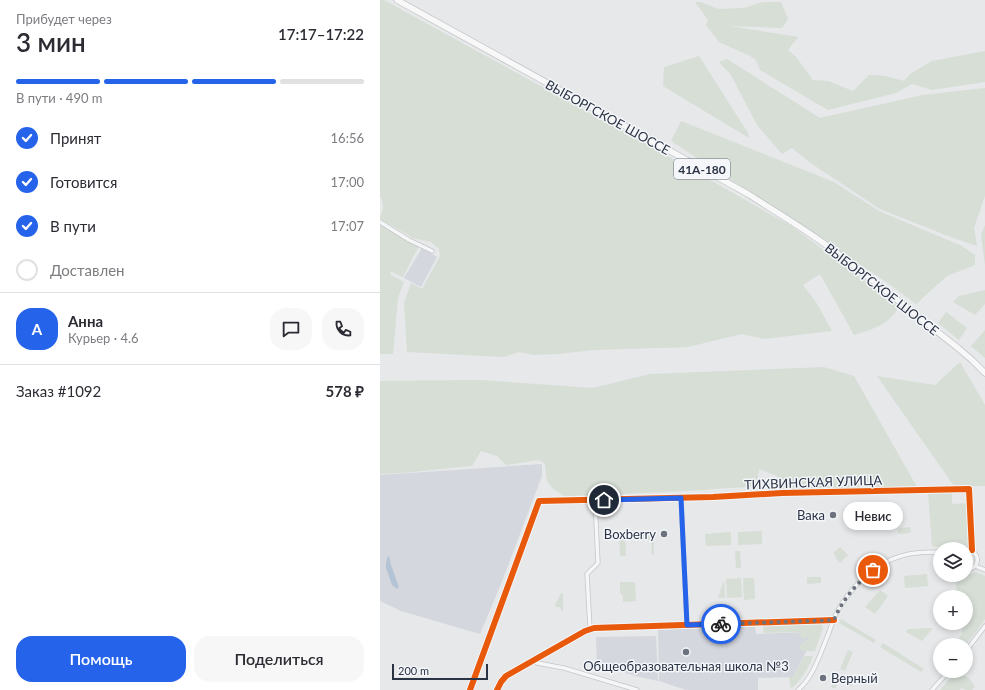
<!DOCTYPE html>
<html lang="ru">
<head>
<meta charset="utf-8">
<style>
	:root { --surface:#fff; --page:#f7f7f7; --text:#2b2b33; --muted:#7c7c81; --line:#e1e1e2; --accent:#2563eb }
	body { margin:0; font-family:Lato,sans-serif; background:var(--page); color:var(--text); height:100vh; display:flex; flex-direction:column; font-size:15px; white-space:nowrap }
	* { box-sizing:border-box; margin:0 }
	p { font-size:13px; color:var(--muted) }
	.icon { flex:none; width:22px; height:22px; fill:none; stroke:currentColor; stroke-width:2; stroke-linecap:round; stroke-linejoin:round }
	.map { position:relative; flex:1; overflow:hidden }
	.drawer { display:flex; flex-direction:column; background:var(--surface); width:380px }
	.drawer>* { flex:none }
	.fabs { position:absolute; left:553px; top:542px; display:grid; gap:8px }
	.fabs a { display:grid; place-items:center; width:40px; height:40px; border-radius:50%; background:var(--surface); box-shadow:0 2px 6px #0003; font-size:20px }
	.scale { position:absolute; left:12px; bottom:10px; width:96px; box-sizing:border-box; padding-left:4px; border:2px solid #2b3445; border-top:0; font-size:11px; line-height:14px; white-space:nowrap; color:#2b3445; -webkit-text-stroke:3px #f4f6f9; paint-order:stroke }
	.pin { position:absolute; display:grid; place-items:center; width:34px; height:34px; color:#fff; margin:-17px; border:2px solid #fff; border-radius:50%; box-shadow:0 1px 4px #0007 }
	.courier { position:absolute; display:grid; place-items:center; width:40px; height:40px; margin:-20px; border:3px solid #2563eb; border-radius:50%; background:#fff; color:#222; box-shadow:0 1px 5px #0007 }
	.bubble { position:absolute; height:28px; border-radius:14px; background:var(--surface); box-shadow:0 2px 6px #0003; font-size:13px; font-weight:600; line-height:28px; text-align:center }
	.headline em { font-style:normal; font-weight:600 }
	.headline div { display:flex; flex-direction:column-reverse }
	.headline { display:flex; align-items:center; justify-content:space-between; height:68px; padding:0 16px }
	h1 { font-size:26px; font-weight:600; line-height:30px }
	.bar { display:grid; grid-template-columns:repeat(4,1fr); gap:6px 4px; align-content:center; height:48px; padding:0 16px }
	.bar i { height:5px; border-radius:3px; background:var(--line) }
	.bar .current { background:var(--accent) }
	.bar p { grid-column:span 4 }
	.line { display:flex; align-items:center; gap:10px; padding:0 16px; border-top:1px solid var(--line) }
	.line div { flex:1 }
	.round { display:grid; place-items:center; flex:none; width:42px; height:42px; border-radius:16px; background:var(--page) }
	ol { padding:0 16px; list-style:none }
	li { display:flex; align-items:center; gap:12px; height:44px }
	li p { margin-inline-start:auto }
	li .icon { padding:4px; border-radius:50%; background:var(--accent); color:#fff; stroke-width:4 }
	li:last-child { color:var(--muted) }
	li i { width:22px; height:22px; border:2px solid var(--line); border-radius:50% }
	.button { display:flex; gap:8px; margin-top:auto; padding:8px 16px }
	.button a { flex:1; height:46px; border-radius:16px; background:var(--accent); color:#fff; font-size:16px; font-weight:600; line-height:46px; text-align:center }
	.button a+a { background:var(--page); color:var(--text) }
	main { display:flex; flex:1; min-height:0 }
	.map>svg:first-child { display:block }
	.built { fill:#d4d7dd }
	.green { fill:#d6ded6 }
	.water { fill:#b4c4d5 }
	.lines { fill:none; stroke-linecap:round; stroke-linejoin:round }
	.minor-casing { stroke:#c4c6c8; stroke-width:5 }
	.primary-casing { stroke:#c2c5c8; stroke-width:7 }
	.minor { stroke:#f5f6f7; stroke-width:3.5 }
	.primary { stroke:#f8f8f8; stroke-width:5.5 }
	.cycleway-casing { stroke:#f4f6f9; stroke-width:8 }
	.cycleway { stroke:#e8590c; stroke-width:6 }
	.done { stroke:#6c737f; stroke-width:4; stroke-dasharray:0 7.2 }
	.route { stroke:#2563eb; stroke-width:5 }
	.poi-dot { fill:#6c737f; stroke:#f4f6f9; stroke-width:1.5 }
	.labels { text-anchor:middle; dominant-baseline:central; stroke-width:3; stroke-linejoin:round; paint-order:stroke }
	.shield { fill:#f4f6f9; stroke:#676e7b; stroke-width:1 }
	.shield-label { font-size:12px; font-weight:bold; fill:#2b3445 }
	.street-label { font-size:13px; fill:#2b3445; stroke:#f4f6f9 }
	.poi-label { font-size:13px; fill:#2b3445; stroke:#f4f6f9; text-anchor:end }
</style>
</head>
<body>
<main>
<section class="drawer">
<div class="headline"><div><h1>3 мин</h1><p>Прибудет через</p></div><em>17:17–17:22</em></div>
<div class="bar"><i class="current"></i><i class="current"></i><i class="current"></i><i></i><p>В пути · 490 m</p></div>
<ol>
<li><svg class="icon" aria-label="check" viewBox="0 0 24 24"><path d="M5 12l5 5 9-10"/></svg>Принят<p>16:56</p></li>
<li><svg class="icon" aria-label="check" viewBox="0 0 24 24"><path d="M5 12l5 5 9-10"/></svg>Готовится<p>17:00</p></li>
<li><svg class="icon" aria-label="check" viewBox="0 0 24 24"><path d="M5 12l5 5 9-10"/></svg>В пути<p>17:07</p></li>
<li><i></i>Доставлен</li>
</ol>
<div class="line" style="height:72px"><b class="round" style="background:var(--accent);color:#fff">А</b><div><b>Анна</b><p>Курьер · 4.6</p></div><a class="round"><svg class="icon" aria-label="chat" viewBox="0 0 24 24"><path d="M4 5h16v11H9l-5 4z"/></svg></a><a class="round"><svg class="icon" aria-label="phone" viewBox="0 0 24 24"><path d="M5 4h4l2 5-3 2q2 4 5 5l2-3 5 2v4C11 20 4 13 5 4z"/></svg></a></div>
<div class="line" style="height:52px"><div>Заказ #1092</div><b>578 ₽</b></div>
<div class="button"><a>Помощь</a><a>Поделиться</a></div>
</section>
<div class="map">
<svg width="605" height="690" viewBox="0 0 605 690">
	<rect width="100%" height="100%" fill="#e6e8ea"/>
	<path class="built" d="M42 248 57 257 41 287 24 278Z
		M162 464V476L121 584 100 634 21 611 0 601V475Z
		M347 627H375L376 634 427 632 432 640 413 677 378 678V690H306L279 681 278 630Z
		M276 636 278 681 255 676 235 669 217 666 216 637Z"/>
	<path class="green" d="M0 0H4L286 155 413 227 519 307C508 325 493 329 474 335L440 274 423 285 436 302 452 331 384 339 362 334 308 347 215 350 177 354 153 355 140 352 123 357 27 352 24 303 31 283 42 289 60 256 59 249 51 242 33 238 0 219V216C4 210 4 202 0 197Z
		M315 2H320L339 9 364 8 383 2H401L408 19 402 28 349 26 418 37 408 50 416 57 433 80 448 81 473 91 489 75 506 76 524 81 530 74 552 61 605 51V82L552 90 532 84 516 93 448 110 380 70 376 60 370 56 339 42 326 25 328 20Z
		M319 56 368 133 369 138 283 86 284 67Z
		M347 59 440 118 543 95 605 88V196L594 228 597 246 568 236 500 209 432 164 412 148 402 154 377 125 351 75 339 62Z
		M301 121 454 182 499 211 582 246 595 255V265L567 276 536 304 505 281 291 141Z
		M0 224 14 233 39 246 23 277 10 271 11 275 24 282 18 298 13 354H0Z
		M605 225V265L601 235Z
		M605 290V304L595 315 573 302 579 296Z
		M566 312 587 328 579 340 558 323Z
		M605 330V358L591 346Z
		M580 362 605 405V486H574L497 376 555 385Z
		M444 367 474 376 537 487 402 490 404 481C397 475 388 473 379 469L377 484 368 487 334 489 323 490 224 495 185 496 173 489 167 481 165 464 159 460 126 465 117 456 101 451 92 466 22 473 0 474V381L100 380 213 388 270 374Z
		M548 493H572V504L588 503 589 541 588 546C582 545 581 548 576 549 569 550 559 547 552 546Z
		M530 527 531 531 530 533 518 534V530L520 528Z
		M382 531V544L358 545V532Z
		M351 532V545L326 546 325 534Z
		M245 535 246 556H240L239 536Z
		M254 535H274V555H272L271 540H254Z
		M460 547 468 555 460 563 455 557 456 556 453 553Z
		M355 551H360L361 568H356Z
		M596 572 605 576V619L596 632 587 643 580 644 578 640 582 633V623H586V597H577L576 584 575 576 573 575H587Z
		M547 574 548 586 525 588 524 576Z
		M427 577H441V583L427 584Z
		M361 578 362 597 347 598 346 579Z
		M363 578H374L375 599 364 600Z
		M344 580 345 598H338Z
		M240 582H255L256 601 243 602V596L240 593Z
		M500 590 508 596 495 614 485 607Z
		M181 593 183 594V611H181L180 607H176L175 605Z
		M461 619 496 640 494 643 459 623Z
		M440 623 443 628 435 651H421L419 649 422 643 429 639 427 636 423 639 421 637V635L417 632 383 633 384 624Z
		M553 628 542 641 526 632 528 629Z
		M503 643 544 669 541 672 500 647Z
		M468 650 473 652 465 671 460 669Z
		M424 656H433C428 669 422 679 411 689L409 677H413Z
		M576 671H578V672L590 679 595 687 592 690H586L581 688 580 690H560Z
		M460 676 473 682 471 687 459 681 455 689 451 687 455 678 458 679Z"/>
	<path class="water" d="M8 556H9L11 565 19 587 17 589 12 585 6 568V563Z"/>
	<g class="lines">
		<defs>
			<path id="minor" d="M0 222 29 240 52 251
				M301 498 307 625
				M586 549C601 551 601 569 586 570
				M595 566 605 570
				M210 629 207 574 218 563 215 500
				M586 651 605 626
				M153 660 157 663 184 668 257 690
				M90 690 159 501 333 497 402 493 589 489 592 550
				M117 690 121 682 126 676 205 631 214 628 454 620
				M418 690C433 677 439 657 446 640 450 631 452 622 456 614 469 589 493 564 521 556 533 552 547 552 560 552
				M552 690 569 671"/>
			<path id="primary" d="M17 0 368 194C393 210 418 225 442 242 489 276 533 313 578 348L592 360 605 373"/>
		</defs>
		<use href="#minor" class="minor-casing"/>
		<use href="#primary" class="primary-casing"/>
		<use href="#minor" class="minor"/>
		<use href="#primary" class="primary"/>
		<defs>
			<path id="cycleway" d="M90 690 159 501 333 497 402 493 589 489 592 550
				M117 690 121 682 126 676 205 631 214 628 454 620"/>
		</defs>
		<use href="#cycleway" class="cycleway-casing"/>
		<use href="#cycleway" class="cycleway"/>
	</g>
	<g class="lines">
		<path class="done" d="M341 624 454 620C462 600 476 584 493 570"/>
		<path class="route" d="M224 500 301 498 307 625 341 624"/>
	</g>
	<g class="poi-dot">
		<circle cx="453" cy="515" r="4"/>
		<circle cx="284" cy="534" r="4"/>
		<circle cx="306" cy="652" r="4"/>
		<circle cx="443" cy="678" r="4"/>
	</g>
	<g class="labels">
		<rect class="shield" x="294" y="159" width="56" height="20" rx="3"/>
		<g class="shield-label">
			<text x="322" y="169">41А-180</text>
		</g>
		<g class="street-label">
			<text transform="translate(228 117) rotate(29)">ВЫБОРГСКОЕ ШОССЕ</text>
			<text transform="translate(502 289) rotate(38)">ВЫБОРГСКОЕ ШОССЕ</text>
			<text transform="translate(433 482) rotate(-2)">ТИХВИНСКАЯ УЛИЦА</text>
		</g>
		<g class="poi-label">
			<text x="445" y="515">Вака</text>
			<text x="276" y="534">Boxberry</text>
			<text x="306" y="666" text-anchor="middle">Общеобразовательная школа №3</text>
			<text x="451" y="678" text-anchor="start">Верный</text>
		</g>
	</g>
</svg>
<div class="fabs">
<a><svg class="icon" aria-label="layers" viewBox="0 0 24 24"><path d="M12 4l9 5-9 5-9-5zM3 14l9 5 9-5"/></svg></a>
<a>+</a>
<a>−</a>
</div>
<div class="scale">200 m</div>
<div class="pin" style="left:493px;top:570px;background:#ea580c"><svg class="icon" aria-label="bag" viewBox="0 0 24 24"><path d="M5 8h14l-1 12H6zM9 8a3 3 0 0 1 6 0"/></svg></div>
<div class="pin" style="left:224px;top:500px;background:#1f2937"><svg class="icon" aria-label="home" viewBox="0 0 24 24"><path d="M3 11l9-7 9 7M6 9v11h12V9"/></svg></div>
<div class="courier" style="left:341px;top:624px"><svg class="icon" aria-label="bike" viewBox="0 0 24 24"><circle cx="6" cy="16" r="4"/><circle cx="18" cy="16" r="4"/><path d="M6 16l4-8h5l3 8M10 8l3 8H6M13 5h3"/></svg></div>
<div class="bubble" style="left:463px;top:502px;width:60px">Невис</div>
</div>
</main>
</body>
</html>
